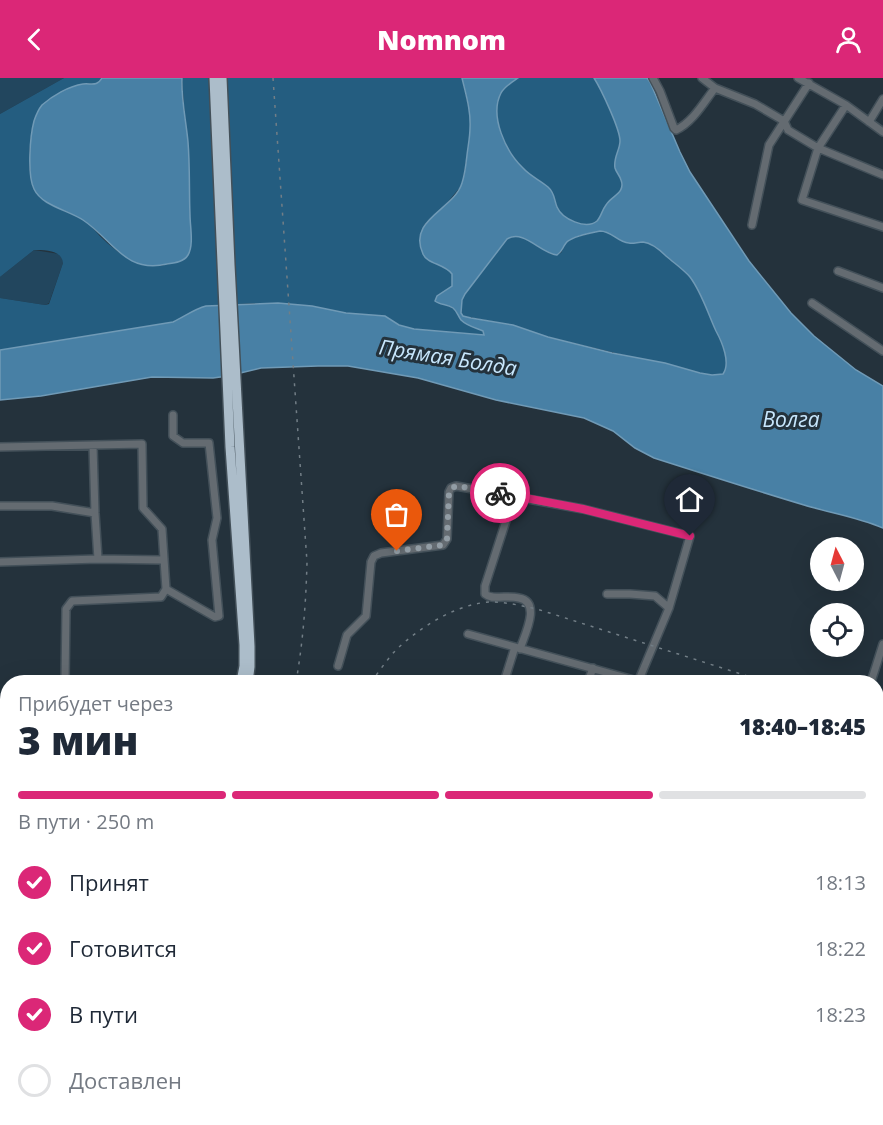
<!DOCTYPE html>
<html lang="ru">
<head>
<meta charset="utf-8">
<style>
	:root { --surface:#fff; --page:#f6f6f7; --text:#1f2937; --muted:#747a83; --line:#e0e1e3; --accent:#db2777 }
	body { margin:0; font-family:"Open Sans",sans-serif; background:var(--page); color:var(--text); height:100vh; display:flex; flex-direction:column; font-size:22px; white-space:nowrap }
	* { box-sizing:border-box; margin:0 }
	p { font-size:20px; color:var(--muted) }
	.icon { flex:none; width:33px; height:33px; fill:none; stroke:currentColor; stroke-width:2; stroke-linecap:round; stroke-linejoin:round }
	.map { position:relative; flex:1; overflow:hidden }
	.details { position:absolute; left:0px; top:597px; width:884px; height:450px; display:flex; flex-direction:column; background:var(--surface); border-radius:24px 24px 0 0; box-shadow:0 6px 24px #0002 }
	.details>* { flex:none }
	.needle { width:39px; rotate:354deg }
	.tools { position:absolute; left:810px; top:459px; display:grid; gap:12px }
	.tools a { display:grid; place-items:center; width:54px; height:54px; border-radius:50%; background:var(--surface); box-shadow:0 6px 24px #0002; font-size:30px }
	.pin { position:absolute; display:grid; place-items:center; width:51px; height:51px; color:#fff; margin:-62px -26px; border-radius:50% 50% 50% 0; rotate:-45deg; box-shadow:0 0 6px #0007 }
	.pin .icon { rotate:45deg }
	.courier { position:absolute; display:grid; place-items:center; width:60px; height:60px; margin:-30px; border:4px solid #db2777; border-radius:50%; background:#fff; color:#222; box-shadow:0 2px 8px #0007 }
	.headline em { font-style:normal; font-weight:800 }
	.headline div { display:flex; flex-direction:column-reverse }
	.headline { display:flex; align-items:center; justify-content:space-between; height:102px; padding:0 18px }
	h1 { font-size:39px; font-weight:800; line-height:45px }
	.bar { display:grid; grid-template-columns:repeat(4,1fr); gap:9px 6px; align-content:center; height:72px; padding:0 18px }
	.bar i { height:8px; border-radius:4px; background:var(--line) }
	.bar .on { background:var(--accent) }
	.bar p { grid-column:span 4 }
	ol { padding:0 18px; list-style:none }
	li { display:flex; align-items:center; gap:18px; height:66px }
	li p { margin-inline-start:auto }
	li .icon { padding:6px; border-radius:50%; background:var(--accent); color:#fff; stroke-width:4 }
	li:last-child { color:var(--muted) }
	li i { width:33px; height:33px; border:3px solid var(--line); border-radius:50% }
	header { display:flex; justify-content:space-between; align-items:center; height:78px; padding:0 18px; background:var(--accent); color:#fff; font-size:27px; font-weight:800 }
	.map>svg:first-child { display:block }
	.green { fill:#22465e }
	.forest { fill:#245d80 }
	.water { fill:#4880a5; stroke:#709ab6; stroke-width:1.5; fill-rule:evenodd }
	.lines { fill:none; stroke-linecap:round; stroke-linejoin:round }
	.minor-casing { stroke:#435059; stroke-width:10 }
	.major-casing { stroke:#435059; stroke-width:11 }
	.highway-casing { stroke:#435059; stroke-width:12 }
	.minor { stroke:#646b71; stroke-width:7 }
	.major { stroke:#97a6b1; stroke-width:8 }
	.highway { stroke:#acbdca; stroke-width:9 }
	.rail { stroke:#727e86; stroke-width:1.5; stroke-dasharray:3 6; stroke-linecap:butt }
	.done { stroke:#929da5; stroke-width:6; stroke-dasharray:0 10.8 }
	.route { stroke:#db2777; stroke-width:8 }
	.labels { text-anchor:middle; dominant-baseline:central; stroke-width:6; stroke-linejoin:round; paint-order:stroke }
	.water-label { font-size:21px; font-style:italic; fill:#c8e7fd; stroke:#24323c }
</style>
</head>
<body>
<header><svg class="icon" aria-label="back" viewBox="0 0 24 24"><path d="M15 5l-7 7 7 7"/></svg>Nomnom<svg class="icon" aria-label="person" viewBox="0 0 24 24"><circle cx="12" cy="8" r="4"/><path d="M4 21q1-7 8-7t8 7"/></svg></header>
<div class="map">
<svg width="883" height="1047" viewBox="0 0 883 1047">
	<rect width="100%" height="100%" fill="#24323c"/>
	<path class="green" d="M0 0H64L0 36Z
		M34 172 59 176 63 179V185L49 225 45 227 0 220V199Z"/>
	<path class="forest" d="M64 0H102C97 9 91 4 82 6 70 9 55 16 45 25 41 29 33 47 32 53 29 68 27 100 35 113 45 129 66 132 82 141 90 146 95 153 102 160 128 185 155 199 188 177L190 171V110L182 0H462L470 36 471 53 462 107 442 131 434 137 424 147 433 184 446 190 452 196V208L437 218 447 227 456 232 460 241 469 247 483 253 484 257 414 251 399 247 384 238 346 235 312 228 259 225 215 227 199 230 183 240 173 244 0 272V220L45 227 49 226 63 185C62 172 45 172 34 172L0 199V36Z
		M518 0H594C601 11 620 51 620 63 620 72 613 80 615 90 616 94 620 98 621 102 626 115 611 118 606 127 602 131 601 139 597 143 586 152 562 141 557 129 555 123 554 114 548 109 541 103 533 99 526 93 508 77 488 39 501 15 504 9 512 4 518 0Z
		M600 153C612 153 617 164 629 165 633 166 638 164 643 164 652 165 660 172 666 178 674 185 683 191 690 199 702 215 708 236 716 253 722 264 731 285 723 296L712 297 700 295 548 259 513 247 463 238 461 235 462 222 465 216 507 161C522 152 539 171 553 177L561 175 565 166 569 161Z"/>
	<path class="water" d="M102 0H182C181 21 186 42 188 64 190 88 189 112 190 137 190 148 194 167 188 177 184 184 174 185 167 186 125 196 113 162 83 142 68 132 42 128 34 111 27 97 30 58 34 43 36 37 38 32 42 27 52 18 69 8 83 6 91 5 97 9 102 0Z
		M462 0H518C512 4 504 9 501 15 489 38 506 74 523 90 530 98 540 102 548 109 555 115 554 122 557 129 562 141 586 152 597 143 601 139 602 132 606 127 611 118 626 115 621 102 620 98 616 94 615 90 613 80 620 72 620 63 620 51 601 11 594 0H647L650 4 680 74 690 94 749 183 791 235 814 258 856 292 883 308V450C857 439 830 435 804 427 754 412 704 396 654 380L635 370 613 353 584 340 496 322 418 300 348 288H318L261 290 228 298 213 300 152 299 41 318 0 322V272L173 244C184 239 194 231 206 228L278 225 312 228 346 235 385 238 399 247 414 251 484 257 483 253C476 250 467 248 461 242 458 238 457 233 453 230 447 226 440 227 435 223L437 218 452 208V196C445 186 427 186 423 176 407 141 454 132 462 105 465 96 466 86 467 77 468 68 470 59 470 50 471 33 466 17 462 0ZM600 153C612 153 617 164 629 165 633 166 638 164 643 164 652 165 660 172 666 178 674 185 683 191 690 199 702 215 708 236 716 253 722 264 731 285 723 296L712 297 700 295 665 285 612 275 548 259 513 247 471 240 463 238 461 235 462 222 465 216 507 161C524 151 540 175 557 177 563 173 562 170 566 165 571 158 592 155 600 153Z"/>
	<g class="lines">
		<defs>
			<path id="minor" d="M653 0 660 13 674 50 676 52C693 44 704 24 715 10
				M702 0 715 10 755 26 784 43 788 52 818 70 883 97
				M798 0 846 27 883 54
				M846 27 818 70 802 122 883 149
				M869 44 883 21
				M752 147 769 67 809 5
				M838 193 883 210
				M812 225 883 273
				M93 368 95 435 98 481
				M0 369 142 366 143 430 162 451 166 511 161 519 72 523 66 531 65 604
				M514 418 485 508V516C491 521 497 519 504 519 509 519 514 519 519 520 542 524 524 558 520 571
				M0 428H52L95 435
				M0 484 98 481 163 482
				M166 511 215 539 219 538 212 462 217 440 209 365H183L173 358V337
				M607 516H630L655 518 669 530
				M468 556 641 604
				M338 588 347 557 366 538 371 484 374 478 381 475 443 467 447 461 449 414 451 410 456 408 583 431 690 458 669 530 638 604
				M504 604 515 569
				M588 604 593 590
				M871 604 883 566
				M876 674 883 677
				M876 802 883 804
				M876 889 883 863
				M850 1040 872 1047
				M263 1047 265 1040
				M321 1047 322 1040
				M379 1047 380 1040
				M438 1047 439 1040
				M558 1047 561 1040
				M623 1047 626 1040
				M687 1047 691 1040
				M764 1047 768 1040
				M829 1047 833 1040"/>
			<path id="major" d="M876 928 883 930
				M500 1047 502 1040"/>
			<path id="highway" d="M214 0 230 369 244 567V588L241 604
				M222 0 230 187 250 568V589L248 604
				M0 654H8
				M0 661H8"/>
		</defs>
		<use href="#minor" class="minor-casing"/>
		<use href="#major" class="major-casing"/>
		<use href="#highway" class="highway-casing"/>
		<use href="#minor" class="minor"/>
		<use href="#major" class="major"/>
		<use href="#highway" class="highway"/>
		<path class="rail" d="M273 0 307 484C306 524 303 564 296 604
			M371 604C379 594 387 581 397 571 420 549 458 525 491 524 507 524 522 528 537 531L766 604
			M876 638 883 640
			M74 1047 79 1040"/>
	</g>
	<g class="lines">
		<path class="done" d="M397 473 443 467 447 461 449 414 452 410 456 408 500 415"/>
		<path class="route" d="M500 415 583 431 690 458"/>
	</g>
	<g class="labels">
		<g class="water-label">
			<text transform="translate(448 279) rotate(9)">Прямая Болда</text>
			<text x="791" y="341">Волга</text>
		</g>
	</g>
</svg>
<div class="tools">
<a><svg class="needle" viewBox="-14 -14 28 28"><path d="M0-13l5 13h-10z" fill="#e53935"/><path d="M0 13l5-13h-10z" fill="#747a83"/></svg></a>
<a><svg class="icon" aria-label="locate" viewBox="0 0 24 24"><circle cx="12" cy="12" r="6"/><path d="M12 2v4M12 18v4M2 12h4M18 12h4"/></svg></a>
</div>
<div class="pin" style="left:397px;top:473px;background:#ea580c"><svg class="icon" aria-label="bag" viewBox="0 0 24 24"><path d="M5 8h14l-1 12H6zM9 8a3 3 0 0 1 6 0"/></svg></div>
<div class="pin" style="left:690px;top:458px;background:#1f2937"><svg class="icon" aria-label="home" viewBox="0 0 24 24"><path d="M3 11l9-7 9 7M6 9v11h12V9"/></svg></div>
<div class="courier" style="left:500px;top:415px"><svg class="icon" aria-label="bike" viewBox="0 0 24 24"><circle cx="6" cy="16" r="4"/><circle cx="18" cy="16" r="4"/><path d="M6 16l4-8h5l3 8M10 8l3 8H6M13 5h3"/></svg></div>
<section class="details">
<div class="headline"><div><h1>3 мин</h1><p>Прибудет через</p></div><em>18:40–18:45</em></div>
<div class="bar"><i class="on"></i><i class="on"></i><i class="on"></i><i></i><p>В пути · 250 m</p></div>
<ol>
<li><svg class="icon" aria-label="check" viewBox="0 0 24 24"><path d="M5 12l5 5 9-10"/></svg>Принят<p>18:13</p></li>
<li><svg class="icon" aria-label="check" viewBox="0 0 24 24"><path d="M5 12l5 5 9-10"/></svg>Готовится<p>18:22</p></li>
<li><svg class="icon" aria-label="check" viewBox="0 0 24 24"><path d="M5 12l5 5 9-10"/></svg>В пути<p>18:23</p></li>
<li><i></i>Доставлен</li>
</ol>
</section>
</div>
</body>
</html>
